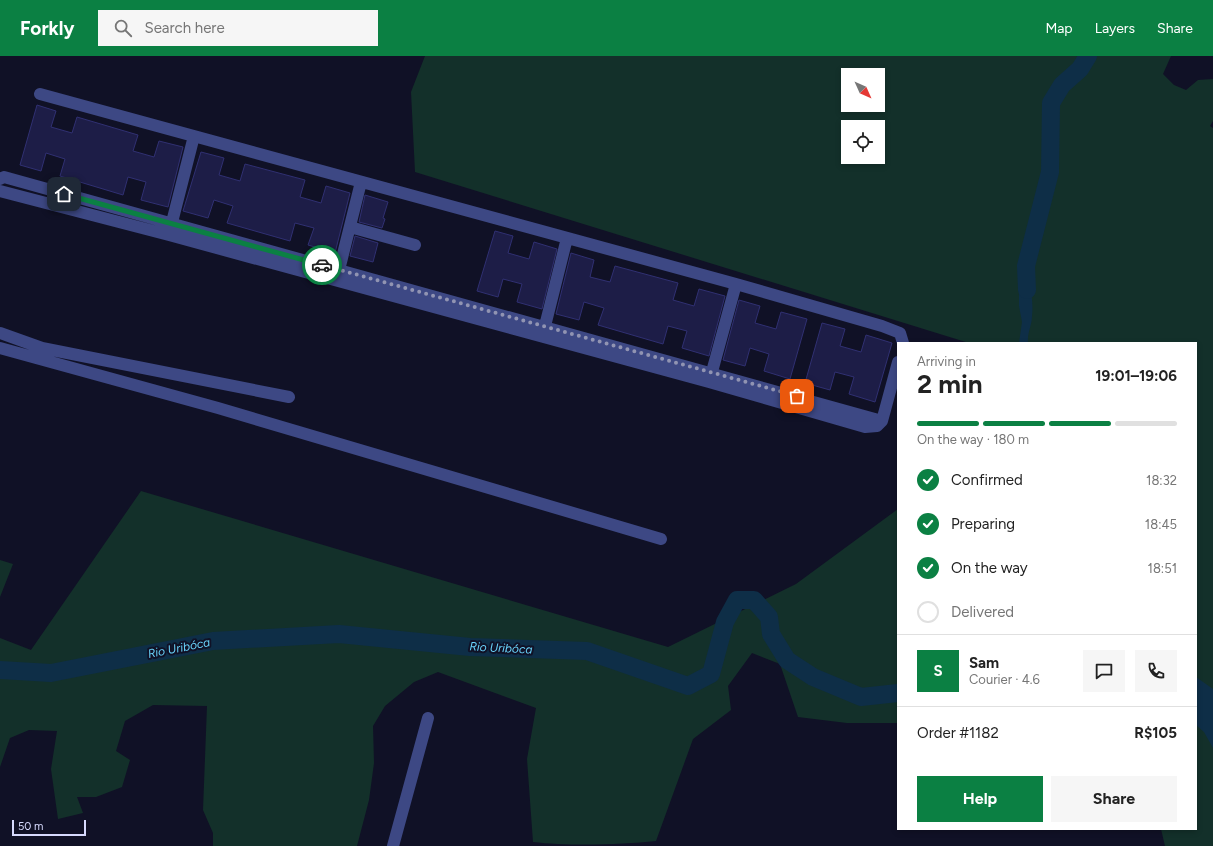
<!DOCTYPE html>
<html lang="en">
<head>
<meta charset="utf-8">
<style>
	:root { --surface:#fff; --page:#f6f6f6; --text:#222; --muted:#767676; --line:#e0e0e0; --accent:#0b8043 }
	body { margin:0; font-family:Figtree,sans-serif; background:var(--page); color:var(--text); height:100vh; display:flex; flex-direction:column; font-size:15px; white-space:nowrap }
	* { box-sizing:border-box; margin:0 }
	p { font-size:13px; color:var(--muted) }
	.icon { flex:none; width:22px; height:22px; fill:none; stroke:currentColor; stroke-width:2; stroke-linecap:round; stroke-linejoin:round }
	.map { position:relative; flex:1; overflow:hidden }
	.details { position:absolute; left:897px; top:286px; width:300px; height:488px; display:flex; flex-direction:column; background:var(--surface); border-radius:0px; box-shadow:0 2px 6px #0003 }
	.details>* { flex:none }
	.needle { width:26px; rotate:135deg }
	.controls { position:absolute; left:841px; top:12px; display:grid; gap:8px }
	.controls a { display:grid; place-items:center; width:44px; height:44px; border-radius:0px; background:var(--surface); box-shadow:0 2px 6px #0003; font-size:20px }
	.scale { position:absolute; left:12px; bottom:10px; width:74px; box-sizing:border-box; padding-left:4px; border:2px solid #d7dafe; border-top:0; font-size:11px; line-height:14px; white-space:nowrap; color:#d7dafe; -webkit-text-stroke:3px #101126; paint-order:stroke }
	.pin { position:absolute; display:grid; place-items:center; width:34px; height:34px; color:#fff; margin:-17px; border-radius:8px; box-shadow:0 2px 6px #0006 }
	.courier { position:absolute; display:grid; place-items:center; width:40px; height:40px; margin:-20px; border:3px solid #0b8043; border-radius:50%; background:#fff; color:#222; box-shadow:0 1px 5px #0007 }
	.overview em { font-style:normal; font-weight:700 }
	.overview div { display:flex; flex-direction:column-reverse }
	.overview { display:flex; align-items:center; justify-content:space-between; height:68px; padding:0 20px }
	h1 { font-size:26px; font-weight:700; line-height:30px }
	.bar { display:grid; grid-template-columns:repeat(4,1fr); gap:6px 4px; align-content:center; height:48px; padding:0 20px }
	.bar i { height:5px; border-radius:3px; background:var(--line) }
	.bar .selected { background:var(--accent) }
	.bar p { grid-column:span 4 }
	.line { display:flex; align-items:center; gap:10px; padding:0 20px; border-top:1px solid var(--line) }
	.line div { flex:1 }
	.round { display:grid; place-items:center; flex:none; width:42px; height:42px; border-radius:0px; background:var(--page) }
	ol { padding:0 20px; list-style:none }
	li { display:flex; align-items:center; gap:12px; height:44px }
	li p { margin-inline-start:auto }
	li .icon { padding:4px; border-radius:50%; background:var(--accent); color:#fff; stroke-width:4 }
	li:last-child { color:var(--muted) }
	li i { width:22px; height:22px; border:2px solid var(--line); border-radius:50% }
	.primary-button { display:flex; gap:8px; margin-top:auto; padding:8px 20px }
	.primary-button a { flex:1; height:46px; border-radius:0px; background:var(--accent); color:#fff; font-size:16px; font-weight:700; line-height:46px; text-align:center }
	.primary-button a+a { background:var(--page); color:var(--text) }
	header { display:flex; align-items:center; gap:24px; box-sizing:border-box; height:56px; padding:0 20px; background:var(--accent); color:#fff }
	header strong { font-size:19px }
	nav { display:flex; gap:22px; margin-inline-start:auto; font-size:14px }
	.search { width:280px; height:36px; background:var(--page); display:flex; align-items:center; gap:10px; box-sizing:border-box; padding:0 14px; border-radius:0px; color:var(--muted); font-size:15px }
	.map>svg:first-child { display:block }
	.green { fill:#13302a; fill-rule:evenodd }
	.water { fill:#0e2e47 }
	.lines { fill:none; stroke-linecap:round; stroke-linejoin:round }
	.river { stroke:#0e2e47; stroke-width:18 }
	.building { fill:#1d1d47; stroke:#303072 }
	.minor { stroke:#3d4884; stroke-width:12 }
	.done { stroke:#9194b2; stroke-width:4; stroke-dasharray:0 7.2 }
	.route { stroke:#0b8043; stroke-width:5 }
	.labels { text-anchor:middle; dominant-baseline:central; stroke-width:4; stroke-linejoin:round; paint-order:stroke }
	.water-label { font-size:12px; font-style:italic; fill:#69d3fa; stroke:#101126 }
</style>
</head>
<body>
<header>
<strong>Forkly</strong>
<div class="search"><svg class="icon" aria-label="search" viewBox="0 0 24 24"><circle cx="10" cy="10" r="6"/><path d="M15 15l6 6"/></svg>Search here</div>
<nav><a>Map</a><a>Layers</a><a>Share</a></nav>
</header>
<div class="map">
<svg width="1213" height="790" viewBox="0 0 1213 790">
	<rect width="100%" height="100%" fill="#101126"/>
	<path class="green" d="M425 0H1171L1163 18 1174 29 1186 34 1198 24 1213 23V65L1210 70 1213 72V790H1165L1161 773H1196V287H969L415 116 411 36ZM848 19H878V49H848ZM848 71H878V101H848Z
		M141 435 668 591 796 528 898 453V667H847L798 661 780 608 752 597 728 630 731 654 693 683 656 785C620 789 567 790 533 786L527 703 536 652 438 616 414 626 385 650 373 670 374 707 369 744 357 790H213V777L203 754 207 650 153 649 125 665 116 695 130 704 122 731 96 741H77L83 757 58 763 51 713 57 675 29 674 10 682 0 711V582L31 594Z
		M0 504 13 508 0 541Z"/>
	<path class="water" d="M1026 210C1029 226 1034 243 1032 260 1032 269 1027 277 1028 287H1019L1022 266 1019 250V234Z
		M1196 621 1213 633V692L1204 676 1196 669Z"/>
	<g class="lines">
		<path class="river" d="M1027 234 1026 210 1050 116 1051 47 1062 29 1080 13 1088 0
			M0 614 51 617 213 585 339 578 470 591 587 595 688 630 711 618 725 566 737 544H754L769 561 771 578 787 604 813 621 861 641 898 637"/>
	</g>
	<path class="building" d="M37 49 56 55 51 71 72 77 77 61 138 79 133 95 154 101 159 85 183 91 168 151 141 144 146 126 128 121 123 139 60 120 65 103 46 97 41 115 20 109Z
		M201 96 224 102 219 119 240 125 245 108 305 124 300 141 321 147 326 130 350 137 335 197 308 189 314 172 295 167 290 185 227 167 233 150 214 144 208 162 183 155Z
		M365 139 388 146 383 162 385 163 382 172 359 166Z
		M495 175 513 180 508 197 529 203 534 186 557 193 542 253 517 246 522 228 503 223 498 241 477 235Z
		M355 180 378 187 373 206 350 200Z
		M571 197 594 204 590 221 610 226 615 210 678 227 673 244 694 250 699 233 725 240 709 300 682 292 687 275 668 270 663 288 598 269 604 252 584 246 579 264 556 258Z
		M739 244 760 250 755 267 776 273 781 256 807 263 790 323 764 315 769 298 750 292 745 310 723 304Z
		M822 267 845 273 840 290 861 296 866 279 892 287 875 346 849 338 854 321 835 316 830 334 805 327Z"/>
	<g class="lines">
		<path class="minor" d="M40 38 736 228 882 270 900 277 903 287
			M0 123 4 121 882 365
			M0 135 169 179 709 326 865 371 877 370 882 365 898 306
			M350 171 415 189
			M170 174 194 80
			M337 222 361 126
			M0 277 42 292 289 341
			M543 278 567 182
			M0 292 218 352 661 483
			M710 323 736 228
			M393 790 428 662"/>
	</g>
	<g class="lines">
		<path class="done" d="M322 209 797 340"/>
		<path class="route" d="M64 138 322 209"/>
	</g>
	<g class="labels">
		<g class="water-label">
			<text transform="translate(179 592) rotate(-11)">Rio Uribóca</text>
			<text transform="translate(501 592) rotate(3)">Rio Uribóca</text>
		</g>
	</g>
</svg>
<div class="controls">
<a><svg class="needle" viewBox="-14 -14 28 28"><path d="M0-13l5 13h-10z" fill="#e53935"/><path d="M0 13l5-13h-10z" fill="#767676"/></svg></a>
<a><svg class="icon" aria-label="locate" viewBox="0 0 24 24"><circle cx="12" cy="12" r="6"/><path d="M12 2v4M12 18v4M2 12h4M18 12h4"/></svg></a>
</div>
<div class="scale">50 m</div>
<div class="pin" style="left:797px;top:340px;background:#ea580c"><svg class="icon" aria-label="bag" viewBox="0 0 24 24"><path d="M5 8h14l-1 12H6zM9 8a3 3 0 0 1 6 0"/></svg></div>
<div class="pin" style="left:64px;top:138px;background:#1f2937"><svg class="icon" aria-label="home" viewBox="0 0 24 24"><path d="M3 11l9-7 9 7M6 9v11h12V9"/></svg></div>
<div class="courier" style="left:322px;top:209px"><svg class="icon" aria-label="car" viewBox="0 0 24 24"><path d="M5 17H2v-5l4-1 3-4h7l3 4 3 1v5h-3M9 17h6M6 11h13"/><circle cx="7" cy="17" r="2"/><circle cx="17" cy="17" r="2"/></svg></div>
<section class="details">
<div class="overview"><div><h1>2 min</h1><p>Arriving in</p></div><em>19:01–19:06</em></div>
<div class="bar"><i class="selected"></i><i class="selected"></i><i class="selected"></i><i></i><p>On the way · 180 m</p></div>
<ol>
<li><svg class="icon" aria-label="check" viewBox="0 0 24 24"><path d="M5 12l5 5 9-10"/></svg>Confirmed<p>18:32</p></li>
<li><svg class="icon" aria-label="check" viewBox="0 0 24 24"><path d="M5 12l5 5 9-10"/></svg>Preparing<p>18:45</p></li>
<li><svg class="icon" aria-label="check" viewBox="0 0 24 24"><path d="M5 12l5 5 9-10"/></svg>On the way<p>18:51</p></li>
<li><i></i>Delivered</li>
</ol>
<div class="line" style="height:72px"><b class="round" style="background:var(--accent);color:#fff">S</b><div><b>Sam</b><p>Courier · 4.6</p></div><a class="round"><svg class="icon" aria-label="chat" viewBox="0 0 24 24"><path d="M4 5h16v11H9l-5 4z"/></svg></a><a class="round"><svg class="icon" aria-label="phone" viewBox="0 0 24 24"><path d="M5 4h4l2 5-3 2q2 4 5 5l2-3 5 2v4C11 20 4 13 5 4z"/></svg></a></div>
<div class="line" style="height:52px"><div>Order #1182</div><b>R$105</b></div>
<div class="primary-button"><a>Help</a><a>Share</a></div>
</section>
</div>
</body>
</html>
